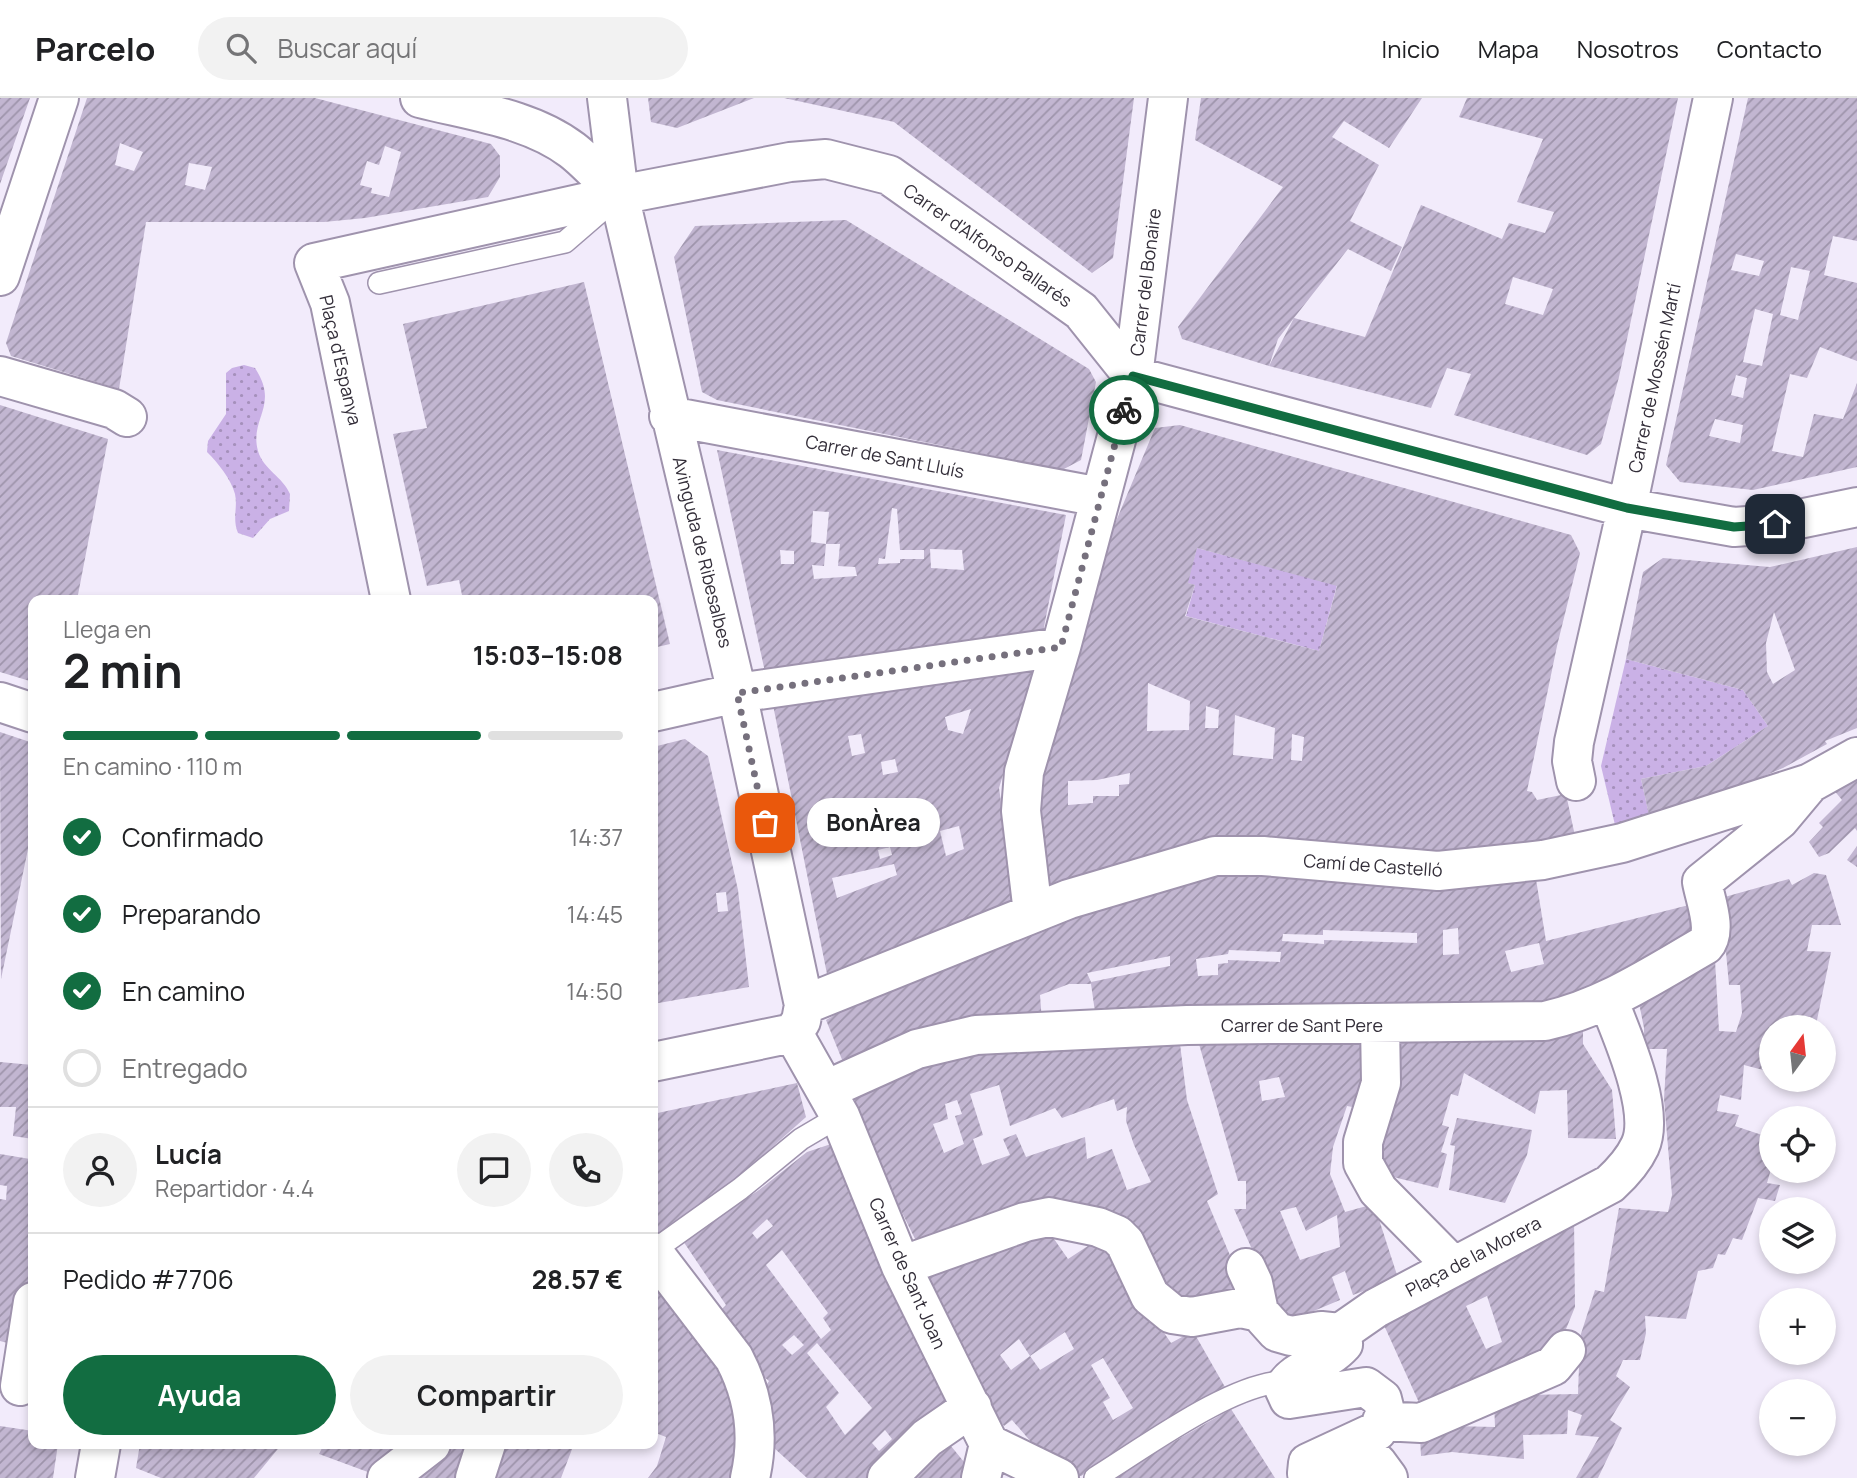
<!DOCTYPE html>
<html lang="es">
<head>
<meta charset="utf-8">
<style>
	:root { --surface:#fff; --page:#f2f2f2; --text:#202124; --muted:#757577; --line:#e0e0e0; --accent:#126d41 }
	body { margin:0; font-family:Manrope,sans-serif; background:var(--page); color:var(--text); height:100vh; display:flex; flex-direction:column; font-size:26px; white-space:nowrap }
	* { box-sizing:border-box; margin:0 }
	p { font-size:23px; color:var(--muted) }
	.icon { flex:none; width:38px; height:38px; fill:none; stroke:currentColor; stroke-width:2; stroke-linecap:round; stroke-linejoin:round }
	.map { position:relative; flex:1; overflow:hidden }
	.sheet { position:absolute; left:28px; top:497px; width:630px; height:854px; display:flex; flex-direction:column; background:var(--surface); border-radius:14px; box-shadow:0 4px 10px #0003 }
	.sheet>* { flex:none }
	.needle { width:46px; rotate:15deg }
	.controls { position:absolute; left:1759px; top:917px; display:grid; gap:14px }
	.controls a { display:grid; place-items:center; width:77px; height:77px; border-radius:50%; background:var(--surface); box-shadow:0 4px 10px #0003; font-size:35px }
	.pin { position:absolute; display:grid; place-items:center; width:60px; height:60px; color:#fff; margin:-30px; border-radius:14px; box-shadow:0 4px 10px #0006 }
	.courier { position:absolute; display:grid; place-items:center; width:70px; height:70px; margin:-35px; border:5px solid #126d41; border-radius:50%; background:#fff; color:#222; box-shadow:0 2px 9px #0007 }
	.bubble { position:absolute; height:49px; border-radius:24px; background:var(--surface); box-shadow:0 4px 10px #0003; font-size:23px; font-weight:700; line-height:49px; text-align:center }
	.summary em { font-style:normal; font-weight:700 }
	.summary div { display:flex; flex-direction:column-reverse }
	.summary { display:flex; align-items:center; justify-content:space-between; height:119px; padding:0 35px }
	h1 { font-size:46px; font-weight:700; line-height:52px }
	.bar { display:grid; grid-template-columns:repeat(4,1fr); gap:10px 7px; align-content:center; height:84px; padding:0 35px }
	.bar i { height:9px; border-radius:5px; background:var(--line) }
	.bar .on { background:var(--accent) }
	.bar p { grid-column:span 4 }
	.line { display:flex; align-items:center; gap:18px; padding:0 35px; border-top:2px solid var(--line) }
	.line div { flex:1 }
	.round { display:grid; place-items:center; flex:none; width:74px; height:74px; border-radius:37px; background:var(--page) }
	ol { padding:0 35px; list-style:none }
	li { display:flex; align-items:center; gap:21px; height:77px }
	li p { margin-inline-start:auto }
	li .icon { padding:7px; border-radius:50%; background:var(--accent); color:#fff; stroke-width:4 }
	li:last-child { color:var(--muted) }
	li i { width:38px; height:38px; border:4px solid var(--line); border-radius:50% }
	.primary-button { display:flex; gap:14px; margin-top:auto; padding:14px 35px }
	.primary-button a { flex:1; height:80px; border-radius:42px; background:var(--accent); color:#fff; font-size:28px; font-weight:700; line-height:80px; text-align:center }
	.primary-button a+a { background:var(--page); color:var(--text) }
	header { display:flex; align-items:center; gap:42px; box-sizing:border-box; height:98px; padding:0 35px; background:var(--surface); border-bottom:2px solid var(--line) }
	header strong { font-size:33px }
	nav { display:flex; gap:38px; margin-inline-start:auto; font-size:24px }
	.search { width:490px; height:63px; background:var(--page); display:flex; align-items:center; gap:18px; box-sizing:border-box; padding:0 24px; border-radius:38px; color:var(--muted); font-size:26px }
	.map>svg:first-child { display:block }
	.garden { fill:url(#garden-dots) }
	.building { fill:url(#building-hatch); fill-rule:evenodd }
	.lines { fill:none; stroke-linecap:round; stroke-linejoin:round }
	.lane-casing { stroke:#9f93ad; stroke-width:24 }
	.street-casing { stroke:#9f93ad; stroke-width:42 }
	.lane { stroke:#fff; stroke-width:21 }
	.street { stroke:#fff; stroke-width:38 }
	.done { stroke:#76707d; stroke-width:7; stroke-dasharray:0 12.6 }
	.route { stroke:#126d41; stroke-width:9 }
	.labels { text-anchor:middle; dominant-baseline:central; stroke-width:5; stroke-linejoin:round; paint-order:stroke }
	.street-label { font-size:18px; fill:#332e39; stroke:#fff }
</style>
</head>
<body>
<header>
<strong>Parcelo</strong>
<div class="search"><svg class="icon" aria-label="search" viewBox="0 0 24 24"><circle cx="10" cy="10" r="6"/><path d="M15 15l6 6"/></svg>Buscar aquí</div>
<nav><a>Inicio</a><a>Mapa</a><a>Nosotros</a><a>Contacto</a></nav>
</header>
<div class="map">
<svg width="1857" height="1380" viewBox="0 0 1857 1380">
	<defs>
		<pattern id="garden-dots" width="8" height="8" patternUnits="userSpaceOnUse" patternTransform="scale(1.75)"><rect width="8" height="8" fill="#cab1e6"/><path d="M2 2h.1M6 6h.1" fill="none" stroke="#a590bb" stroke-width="1.8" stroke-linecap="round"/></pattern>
		<pattern id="building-hatch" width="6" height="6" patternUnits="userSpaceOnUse" patternTransform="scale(1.75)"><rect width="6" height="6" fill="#c2b6d1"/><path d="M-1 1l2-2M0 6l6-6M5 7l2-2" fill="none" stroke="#9e94ab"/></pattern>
	</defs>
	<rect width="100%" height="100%" fill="#f2ebfb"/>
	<path class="garden" d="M244 267 255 270C280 308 249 320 258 353 263 371 283 379 290 396L289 413 270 421 253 440 238 435C232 421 238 409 235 396 231 381 218 365 207 354L208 343 226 316V275L232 270Z
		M1197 450 1337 487 1319 553 1186 518 1195 487 1187 485Z
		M1626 561 1743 592 1768 628 1706 668 1641 681 1649 717 1615 727 1601 668Z"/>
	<path class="building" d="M0 0H30L0 86Z
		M87 0H315L491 46 500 58V79L488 99 365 120 324 124H146L119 291 11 258 6 245ZM120 45 143 54 134 73 115 67ZM385 48 401 54 389 99 371 95 372 90 360 87 367 63 379 67ZM189 65 212 69 205 92 185 87Z
		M648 0H754L677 30 651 24Z
		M784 0H1134L1113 160 1092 175 894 24Z
		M1201 0H1422L1389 50 1344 23 1332 39 1379 67 1350 123 1402 149 1391 173 1348 151 1294 220 1365 239 1421 107 1502 141 1509 125 1545 135 1554 114 1517 104 1543 41 1459 19 1467 0H1678L1619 279 1601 346 1587 357 1454 317 1471 276 1447 270 1431 310 1269 268 1294 220 1278 241 1269 268 1182 241 1178 229 1283 89 1195 42ZM1513 179 1553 191 1543 217 1505 206Z
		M1748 0H1857V143L1833 138 1824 177 1857 185V263L1820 249 1807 280 1790 276 1772 353 1803 359 1814 316 1843 321 1857 285V369L1753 392 1680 384 1666 367ZM1736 156 1764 163 1759 178 1731 172ZM1791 169 1810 173 1798 222 1780 217ZM1755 211 1773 216 1762 268 1743 264ZM1736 277 1747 280 1743 300 1731 297ZM1715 321 1743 327 1740 345 1709 338Z
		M846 122 1089 271 1096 284 1081 362 1062 372 717 302 702 294 674 159 695 128Z
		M584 184 670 546 653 550V502H463L459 482 427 488 393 336 427 330 403 226Z
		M0 307 108 341 77 502H33V584L0 574Z
		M1180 327 1571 437 1580 455 1557 548 1527 693 1532 694 1537 702 1566 696 1575 738 1461 758 1427 753 1041 797 1039 734 1045 652 1114 428 1155 330ZM1197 450 1337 488 1319 553 1185 518 1195 487 1188 485ZM1148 585 1190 603 1189 632 1147 633ZM1206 608 1219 612 1218 630H1205ZM1235 617 1275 630 1273 661 1233 657ZM1292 636 1304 639 1302 663 1291 662ZM1130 675 1129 686 1119 687V698H1093V705L1068 707V683L1097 682Z
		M717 352 1066 417 1043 534 765 574ZM892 410 897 411 900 452H924V461H900V465L878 466 879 460 885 461ZM813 413 829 414 826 446H840L838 468 855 469 857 478 814 481 812 467 824 468 826 446 811 444ZM930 451 962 452 964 472 931 470ZM780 452 794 453V466H781Z
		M1857 449V630L1825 643 1827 646 1783 670 1714 699 1649 717 1641 681 1706 668 1768 628 1743 592 1626 561 1643 474 1663 460 1770 469ZM1774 514 1795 572 1773 586 1767 574 1766 545Z
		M1036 570 999 690 1016 807 828 881 773 607ZM971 611 963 636 948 632 945 619ZM861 636 865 655 852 658 848 638ZM895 661 898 674 883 677 881 664ZM959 728 964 751 946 758 940 733ZM890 749 892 757 880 761 878 752ZM894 766 897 777 837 800 832 780Z
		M0 634 33 645V727L1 881Z
		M685 641 708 658 738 792 749 889 653 906V649ZM726 794 728 813 718 814 716 795Z
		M1857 669V733L1855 730 1829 755 1819 759 1809 744 1823 729 1819 725 1842 702 1833 691Z
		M1857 748V769L1847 762Z
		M1232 774 1302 781 1457 789 1535 775 1546 843 1693 806 1695 817 1690 838 1562 907 1096 921 1091 886H1069L1040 897 1042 924 847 974 826 922 853 906 1088 811ZM1458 830 1459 856 1443 857V832ZM1323 832 1417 835V845L1324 842V846L1282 843 1283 836 1323 837ZM1539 845 1544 866 1511 874 1505 853ZM1229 852 1281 854 1280 864 1228 862V865L1218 866V877L1198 878 1196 861 1228 856ZM1170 858V868L1144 873 1091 884 1087 875Z
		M1814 775 1826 777 1841 827H1812L1807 853 1831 854 1816 927 1796 921 1794 929H1771V974L1744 967 1741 1002 1720 997 1717 1013 1739 1017 1735 1028 1771 1040V1071L1767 1085 1780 1087 1775 1103 1758 1100 1742 1142 1733 1140 1725 1157 1718 1156 1713 1170 1698 1173 1686 1221 1645 1218 1646 1235 1640 1262H1623L1616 1278 1630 1289 1610 1322 1622 1330 1598 1380H1576L1599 1339 1575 1337 1582 1317 1568 1312 1567 1336 1523 1337 1524 1361 1452 1354 1421 1358 1420 1340 1453 1328 1495 1329 1494 1304 1519 1297 1578 1296 1580 1239 1595 1192 1604 1194 1619 1110 1668 1114 1672 1097 1664 1001 1667 951H1644V930L1637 895 1715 862 1719 933 1736 934 1742 915 1740 887H1729L1721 800 1789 781 1792 787Z
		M1583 929V946L1612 992 1616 1041 1568 1040 1567 992 1540 993 1535 1016 1464 975 1458 998 1451 996 1442 1027 1449 1029 1441 1054 1447 1056 1438 1090 1381 1076 1375 1054 1390 934Z
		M1370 934 1364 1011 1347 1008 1333 1049 1330 1076 1345 1114 1374 1106 1398 1180 1353 1197 1345 1173 1332 1179 1340 1202 1285 1225 1234 1111H1246V1083H1238L1197 939ZM1279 979 1285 999 1262 1003 1259 983ZM1296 1109 1306 1133 1337 1117 1340 1149 1300 1162 1280 1113Z
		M1179 938 1187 1002 1218 1096 1207 1103 1243 1188 1194 1205 1159 1192 1136 1126 1059 1112 920 1151 875 1060 850 995 922 957ZM999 987 1010 1028 1055 1010 1062 1020 1114 1001 1117 1013 1127 1009 1126 1023 1134 1047 1151 1084 1127 1092 1112 1051 1087 1061 1085 1039 1026 1059 1016 1036 1003 1041 1010 1057 982 1067 973 1041 983 1037 970 996ZM957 1002 962 1016 955 1018 964 1046 944 1055 933 1026 948 1021 945 1006Z
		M0 964 33 967V1041L13 1038 16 1009H0Z
		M797 985 806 1019 741 1077 653 1140V1016Z
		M1457 1020 1532 1032 1527 1057 1505 1105 1449 1092 1455 1048 1450 1047Z
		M840 1043 958 1309 874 1380H807L761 1338 758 1300 769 1283 756 1273 713 1220 726 1207 683 1143 759 1092 807 1054ZM767 1121 773 1128 757 1141 752 1135ZM782 1152 828 1215 823 1220 831 1232 821 1241 766 1167ZM794 1237 804 1247 792 1257 782 1247ZM817 1245 872 1310 845 1337 826 1309 839 1295 807 1255ZM885 1332 892 1341 879 1353 872 1345Z
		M32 1051 33 1157 19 1248 0 1243V1101L6 1102 7 1088 0 1087V1056L30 1061Z
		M1574 1121 1575 1209 1564 1236 1556 1247 1421 1309 1383 1225ZM1487 1198 1502 1244 1486 1251 1466 1208Z
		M1045 1128 1068 1161 1100 1140 1171 1245 1193 1233 1225 1289 1081 1378 1058 1375 1012 1322 1004 1328 990 1309 916 1175ZM1065 1234 1074 1251 1040 1272 1030 1258 1011 1272 1000 1257 1019 1241 1030 1258ZM1103 1260 1133 1310 1113 1322 1103 1304 1110 1300 1091 1267Z
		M657 1189 708 1237 746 1321 737 1380H648L657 1368 666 1339 653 1334V1195Z
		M1231 1311 1275 1380H1113L1140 1363Z
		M0 1328 33 1333V1346H58L53 1380H0Z
		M942 1337 973 1375 971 1380H900Z
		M140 1346H282L254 1380H161L136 1370Z
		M324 1346H473L463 1380H384L319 1356Z
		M492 1346H574L561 1380H483Z"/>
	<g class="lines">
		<defs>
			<path id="lane" d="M379 185 565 144 609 106
				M653 1153 740 1091 801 1041 840 1018
				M1095 1380C1141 1352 1236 1281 1288 1284"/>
			<path id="street" d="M420 0C470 13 530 20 572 52 589 65 604 83 619 97
				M607 0 619 97 737 595 804 907 801 923 793 935 653 964
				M0 178 59 0
				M0 278 114 311 127 319
				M669 318 1100 399
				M391 502 330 205 314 165 619 97 790 64 826 61 889 77 1081 213 1133 278 1627 410 1734 429 1775 426 1857 409
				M0 604 33 615
				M653 614 737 595 1061 549
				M1576 683 1572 663 1574 644 1627 410 1713 0
				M1033 815 1021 713 1024 674 1061 549 1133 278 1168 0
				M804 907 1069 801 1215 758H1263L1438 773 1543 762 1622 745 1810 685 1857 659
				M1380 926 1381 985 1363 1044V1065L1378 1092 1453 1168
				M793 935 840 1018 901 1168 989 1346 1059 1380
				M826 992 917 951 976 937 1187 927 1545 923C1604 910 1653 877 1705 847 1718 833 1705 801 1702 784L1779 722 1810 685
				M653 1154 734 1260C754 1298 760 1337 750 1380
				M901 1168 1025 1124 1049 1119 1098 1129 1117 1137 1125 1145 1150 1198 1172 1216 1192 1219 1240 1210 1259 1214 1277 1234 1291 1238 1321 1233 1340 1235 1343 1246C1324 1267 1295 1270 1284 1290L1289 1301 1366 1289 1382 1301 1386 1317 1377 1333 1308 1365 1307 1375 1313 1379 1377 1365 1388 1380
				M1246 1170 1253 1185 1259 1214
				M1340 1235 1376 1210 1610 1086C1622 1075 1633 1063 1640 1048 1656 1013 1622 937 1608 902
				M20 1288 33 1204
				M1382 1323 1421 1325 1553 1268 1566 1252
				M95 1380 101 1346
				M387 1380 431 1346
				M475 1380 486 1346
				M887 1380 927 1340 972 1309
				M981 1380 989 1346"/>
		</defs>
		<use href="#lane" class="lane-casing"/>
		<use href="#street" class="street-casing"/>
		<use href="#lane" class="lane"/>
		<use href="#street" class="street"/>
	</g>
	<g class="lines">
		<path class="done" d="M765 725 737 595 1061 549 1124 312"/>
		<path class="route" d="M1124 312 1133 278 1627 410 1734 429 1775 426"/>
	</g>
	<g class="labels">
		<g class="street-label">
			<text transform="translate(988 147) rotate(35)">Carrer d'Alfonso Pallarés</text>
			<text transform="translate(1145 184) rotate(-83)">Carrer del Bonaire</text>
			<text transform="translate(341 262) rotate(77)">Plaça d'Espanya</text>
			<text transform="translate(1654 280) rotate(-78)">Carrer de Mossén Martí</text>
			<text transform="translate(885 358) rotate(11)">Carrer de Sant Lluís</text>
			<text transform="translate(703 454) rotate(76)">Avinguda de Ribesalbes</text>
			<text transform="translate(1373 767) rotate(4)">Camí de Castelló</text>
			<text x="1302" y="927">Carrer de Sant Pere</text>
			<text transform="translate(1473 1158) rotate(-28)">Plaça de la Morera</text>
			<text transform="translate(908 1175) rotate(66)">Carrer de Sant Joan</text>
		</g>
	</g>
</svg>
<div class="controls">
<a><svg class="needle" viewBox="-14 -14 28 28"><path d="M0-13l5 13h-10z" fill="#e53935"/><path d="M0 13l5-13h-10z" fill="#757577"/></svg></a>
<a><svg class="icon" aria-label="locate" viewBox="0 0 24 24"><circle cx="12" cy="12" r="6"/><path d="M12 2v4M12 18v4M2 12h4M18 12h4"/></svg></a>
<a><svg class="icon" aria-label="layers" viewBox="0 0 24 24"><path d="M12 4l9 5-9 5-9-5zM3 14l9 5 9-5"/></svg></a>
<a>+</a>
<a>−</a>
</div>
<div class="pin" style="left:765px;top:725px;background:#ea580c"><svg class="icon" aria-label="bag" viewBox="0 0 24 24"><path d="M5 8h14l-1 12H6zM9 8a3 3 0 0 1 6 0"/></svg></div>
<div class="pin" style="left:1775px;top:426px;background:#1f2937"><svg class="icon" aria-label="home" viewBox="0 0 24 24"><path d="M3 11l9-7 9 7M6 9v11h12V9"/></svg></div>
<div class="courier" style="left:1124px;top:312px"><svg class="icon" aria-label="bike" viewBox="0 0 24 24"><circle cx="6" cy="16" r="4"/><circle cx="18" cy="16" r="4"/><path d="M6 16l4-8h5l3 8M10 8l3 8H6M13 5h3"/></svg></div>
<div class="bubble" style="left:807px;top:700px;width:133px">BonÀrea</div>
<section class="sheet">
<div class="summary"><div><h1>2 min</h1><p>Llega en</p></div><em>15:03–15:08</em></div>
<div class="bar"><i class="on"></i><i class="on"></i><i class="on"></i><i></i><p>En camino · 110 m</p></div>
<ol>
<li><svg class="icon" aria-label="check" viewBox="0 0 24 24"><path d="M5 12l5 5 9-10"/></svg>Confirmado<p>14:37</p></li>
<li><svg class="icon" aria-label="check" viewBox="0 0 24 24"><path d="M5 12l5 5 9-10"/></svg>Preparando<p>14:45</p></li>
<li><svg class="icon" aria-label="check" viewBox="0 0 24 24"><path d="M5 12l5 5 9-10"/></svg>En camino<p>14:50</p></li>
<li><i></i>Entregado</li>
</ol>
<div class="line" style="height:126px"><a class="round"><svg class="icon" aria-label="person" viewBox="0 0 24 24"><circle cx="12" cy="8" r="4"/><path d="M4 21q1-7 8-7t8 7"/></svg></a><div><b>Lucía</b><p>Repartidor · 4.4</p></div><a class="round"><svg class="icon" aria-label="chat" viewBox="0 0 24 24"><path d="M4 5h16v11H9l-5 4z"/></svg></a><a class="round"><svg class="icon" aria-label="phone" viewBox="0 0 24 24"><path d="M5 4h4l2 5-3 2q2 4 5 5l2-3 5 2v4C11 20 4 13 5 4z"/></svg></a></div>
<div class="line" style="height:91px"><div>Pedido #7706</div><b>28.57 €</b></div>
<div class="primary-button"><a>Ayuda</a><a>Compartir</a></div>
</section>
</div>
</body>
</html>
